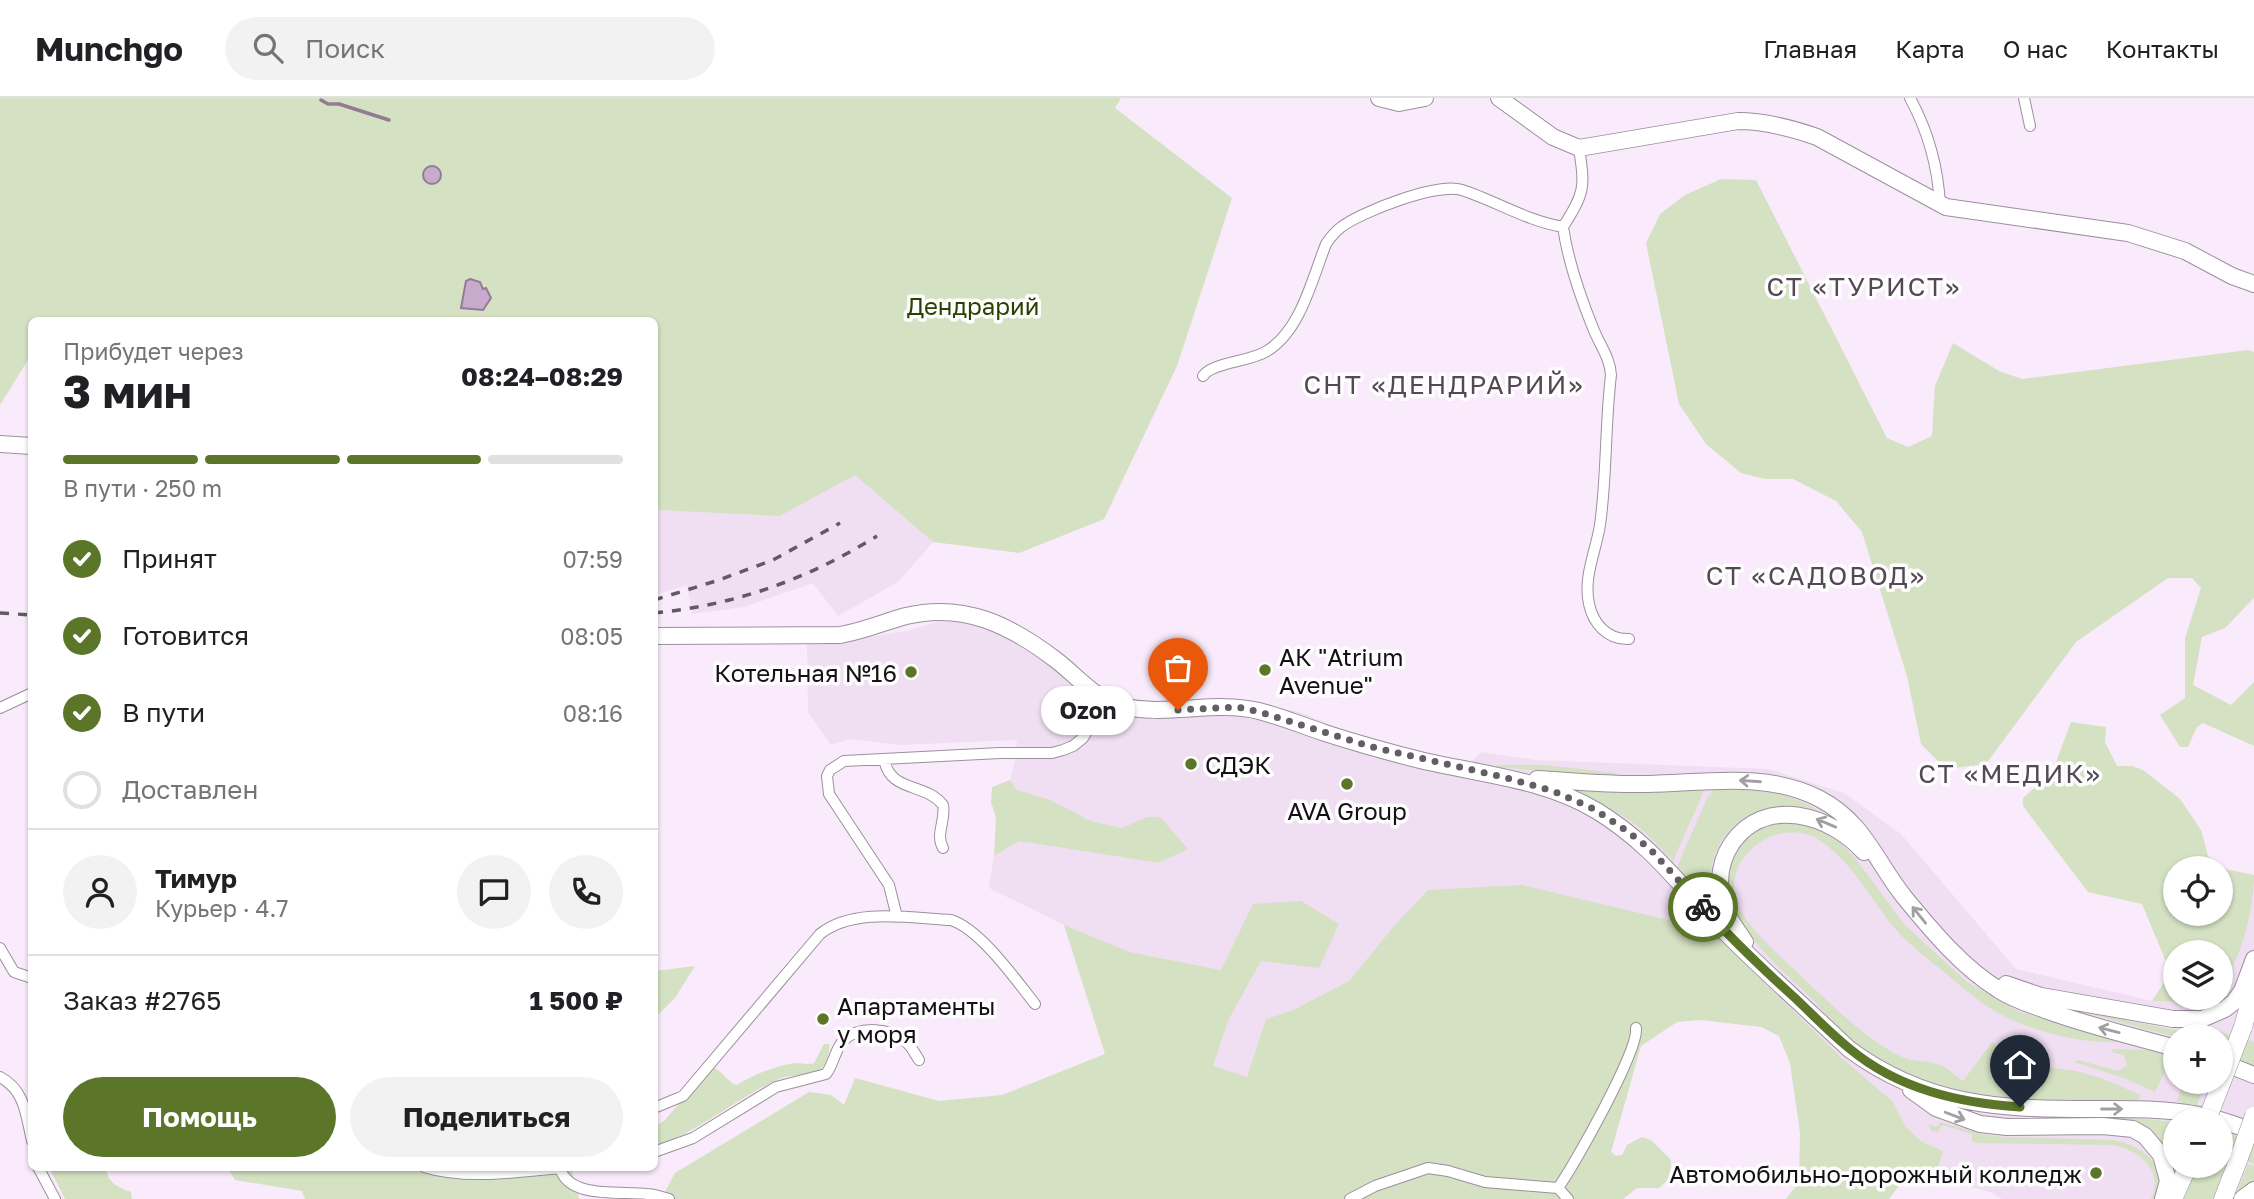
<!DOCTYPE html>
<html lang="ru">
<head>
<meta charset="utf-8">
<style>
	:root { --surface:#fff; --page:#f2f2f2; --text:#202124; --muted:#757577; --line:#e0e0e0; --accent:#5c7629 }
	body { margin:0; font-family:"Golos Text",sans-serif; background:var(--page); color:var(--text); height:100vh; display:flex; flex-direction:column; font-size:26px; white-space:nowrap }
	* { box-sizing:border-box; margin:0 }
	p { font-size:23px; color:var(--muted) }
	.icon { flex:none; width:38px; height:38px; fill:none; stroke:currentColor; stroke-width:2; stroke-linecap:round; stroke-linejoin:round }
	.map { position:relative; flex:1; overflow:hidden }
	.sheet { position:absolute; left:28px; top:219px; width:630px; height:854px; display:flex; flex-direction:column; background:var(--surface); border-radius:10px; box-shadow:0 2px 5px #0004 }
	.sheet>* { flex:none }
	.fabs { position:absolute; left:2163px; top:758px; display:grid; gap:14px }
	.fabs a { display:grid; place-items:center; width:70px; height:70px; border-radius:50%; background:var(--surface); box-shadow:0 2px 5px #0004; font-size:35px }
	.pin { position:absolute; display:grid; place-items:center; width:60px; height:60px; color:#fff; margin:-72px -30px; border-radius:50% 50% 50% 0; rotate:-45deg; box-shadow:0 0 7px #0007 }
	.pin .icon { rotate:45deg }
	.courier { position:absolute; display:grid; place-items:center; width:70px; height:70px; margin:-35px; border:5px solid #5c7629; border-radius:50%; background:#fff; color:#222; box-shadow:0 2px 9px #0007 }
	.bubble { position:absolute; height:49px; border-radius:24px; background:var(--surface); box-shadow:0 2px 5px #0004; font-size:23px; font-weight:700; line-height:49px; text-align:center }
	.overview em { font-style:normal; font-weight:700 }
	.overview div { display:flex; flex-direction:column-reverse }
	.overview { display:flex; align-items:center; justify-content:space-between; height:119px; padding:0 35px }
	h1 { font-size:46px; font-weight:700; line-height:52px }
	.bar { display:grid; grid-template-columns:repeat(4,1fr); gap:10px 7px; align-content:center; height:84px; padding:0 35px }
	.bar i { height:9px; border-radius:5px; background:var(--line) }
	.bar .on { background:var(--accent) }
	.bar p { grid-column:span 4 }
	.line { display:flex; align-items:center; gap:18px; padding:0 35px; border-top:2px solid var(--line) }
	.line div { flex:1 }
	.round { display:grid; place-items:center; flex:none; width:74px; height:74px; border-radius:37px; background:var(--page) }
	ol { padding:0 35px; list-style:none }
	li { display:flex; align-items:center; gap:21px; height:77px }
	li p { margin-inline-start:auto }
	li .icon { padding:7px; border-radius:50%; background:var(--accent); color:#fff; stroke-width:4 }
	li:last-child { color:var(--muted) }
	li i { width:38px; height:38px; border:4px solid var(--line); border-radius:50% }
	.cta { display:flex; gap:14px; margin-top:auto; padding:14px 35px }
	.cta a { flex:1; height:80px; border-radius:42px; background:var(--accent); color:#fff; font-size:28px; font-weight:700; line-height:80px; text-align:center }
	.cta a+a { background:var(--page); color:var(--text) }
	header { display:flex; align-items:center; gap:42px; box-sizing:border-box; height:98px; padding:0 35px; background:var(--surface); border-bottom:2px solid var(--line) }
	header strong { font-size:33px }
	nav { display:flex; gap:38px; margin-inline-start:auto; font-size:24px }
	.search { width:490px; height:63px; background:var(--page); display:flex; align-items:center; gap:18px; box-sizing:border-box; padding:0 24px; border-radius:38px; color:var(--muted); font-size:26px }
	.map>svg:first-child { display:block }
	.built { fill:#f0def3; fill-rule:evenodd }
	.green { fill:#d4e1c2; fill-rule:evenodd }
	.water { fill:#c8abcc; stroke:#927c95; stroke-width:2 }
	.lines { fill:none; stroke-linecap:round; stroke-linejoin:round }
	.stream { stroke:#927c95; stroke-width:3.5 }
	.street-casing { stroke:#9c8f9e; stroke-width:12 }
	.secondary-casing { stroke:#9c8f9e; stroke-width:18 }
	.primary-casing { stroke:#9c8f9e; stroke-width:19 }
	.street { stroke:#fff; stroke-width:10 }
	.secondary { stroke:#fff; stroke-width:16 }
	.primary { stroke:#fff; stroke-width:18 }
	.rail { stroke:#625a63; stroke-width:3.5; stroke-dasharray:9 9; stroke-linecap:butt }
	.primary-bridge-casing { stroke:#9c8f9e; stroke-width:19; stroke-linecap:butt }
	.primary-bridge { stroke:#fff; stroke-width:18 }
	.oneway { stroke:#a19fa1 }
	.done { stroke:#645d66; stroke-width:7; stroke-dasharray:0 12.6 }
	.route { stroke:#5c7629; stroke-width:9 }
	.poi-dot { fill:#5c7629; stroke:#fdfdfd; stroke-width:2.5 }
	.labels { text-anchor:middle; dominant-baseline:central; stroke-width:7; stroke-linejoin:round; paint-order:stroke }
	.park-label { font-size:24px; fill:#2e4001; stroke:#fdfdfd }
	.poi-label { font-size:24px; fill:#141015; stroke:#fdfdfd; text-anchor:start }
	.neighbourhood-label { font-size:26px; letter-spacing:2px; fill:#534854; stroke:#fdfdfd }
</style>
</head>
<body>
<header>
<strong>Munchgo</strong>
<div class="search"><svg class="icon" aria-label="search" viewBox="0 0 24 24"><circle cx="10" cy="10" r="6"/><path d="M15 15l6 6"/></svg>Поиск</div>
<nav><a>Главная</a><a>Карта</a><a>О нас</a><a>Контакты</a></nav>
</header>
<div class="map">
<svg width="2254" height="1101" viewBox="0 0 2254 1101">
	<rect width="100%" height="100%" fill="#f9ebfb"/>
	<path class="built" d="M855 377 933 444 898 484 838 518 813 485 744 509 692 516 687 487 655 497 654 412 780 418Z
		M962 523 992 531 1049 567 1085 598 1094 626 1159 603 1241 602 1300 614 1395 654 1469 666 1481 654 1535 662 1768 671 1844 695 1901 736 2016 871 2152 903 2206 905 2211 900H2221V887L2229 877 2246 832 2254 785V1101H2002L1992 1095 1936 1078 1943 1053 1921 1043 1906 1029 1892 1003 1842 960 1710 833 1394 828 1349 883 1291 913 1266 921 1247 979 1213 969 1229 921 1261 863 1319 869 1339 826 1221 872 1130 854 1064 827 989 790 994 758 1019 743 1159 765 1188 751 1147 719 1122 730 1091 723 1048 701 1017 692 1010 682 1015 662 1017 642 900 647 850 641 831 647 808 614 807 543 856 541 907 533 936 524ZM2175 938H2221V984H2175ZM2175 1022H2221V1068H2175Z"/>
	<path class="green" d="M0 0H1121L1115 10 1232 100 1177 268 1104 421 1019 455 933 444 855 377 780 418 655 412 654 222H32L31 257 0 307Z
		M1721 81 1756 82 1887 340 1908 349 1932 338 1935 288 1953 245 1999 273 2022 281 2248 252 2254 254V500L2225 530 2202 539 2193 587 2231 607 2254 584V648L2203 625 2197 629 2188 649H2180L2160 617 2185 600V540L2201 490 2192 480H2168L2076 544 1986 666 1946 671 1921 646 1907 578 1862 434 1836 403 1793 381H1765L1741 375 1706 346 1679 306 1646 145 1660 116 1685 97Z
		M2071 624 2106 629 2105 644 2117 668H2132L2143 672 2180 701 2201 732 2208 758 2225 771 2254 777C2254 810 2242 862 2221 887V854H2175V900H2211L2206 905 2152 903 2168 878 2167 866 2142 806 2088 794 2023 708V700L2052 675ZM2175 770H2221V816H2175Z
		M1497 667H1544L1615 675 1616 679 1496 669Z
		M1010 682 1017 692 1048 701 1091 723 1122 730 1147 719H1160L1188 751 1159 765 1019 743 994 758 996 719 991 704 992 689Z
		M1563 689 1615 694 1703 691V695L1673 763C1637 722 1613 709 1563 689Z
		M1713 691C1751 691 1786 692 1819 713 1767 698 1715 721 1710 780 1710 790 1712 802 1713 812L1677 769 1708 698H1710Z
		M1789 723 1819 729 1836 740 1855 760 1905 827 1967 884 2020 914 2120 944C2078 946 2029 933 1993 912 1975 901 1959 886 1943 873 1925 859 1906 844 1892 827 1876 807 1864 786 1847 767 1838 757 1823 742 1810 737 1766 722 1715 770 1741 813 1756 838 1781 859 1802 879 1832 907 1860 936 1896 956 1909 964 1924 962 1937 966 1946 968 1956 978 1963 983L1992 944 2025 966 2076 973 2101 980 2136 995 2140 997 2139 1002C2121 1005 2099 1002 2081 1002 2009 1002 1937 997 1874 960 1849 945 1832 922 1812 901 1780 869 1693 801 1739 749 1753 733 1767 726 1789 723Z
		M1522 787 1710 832 1842 960 1892 1003 1906 1029 1921 1043 1943 1053 1936 1078 1904 1081 1889 1101H1786L1799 1084 1800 1035 1790 965 1779 938 1761 929 1700 922 1677 924 1641 948 1611 1054 1616 1058 1622 1057 1627 1047 1642 1039 1651 1042 1671 1062 1670 1080 1659 1090H1637L1623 1101H661L675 1075 809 994 831 997 844 1007 855 980 939 1003 1002 997 1105 956 1064 827 1130 854 1221 872 1253 806 1301 803 1339 826 1319 870 1261 863 1229 921 1213 968 1247 979 1266 921 1291 913 1349 883 1394 828 1428 792Z
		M695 868 675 900 655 920V873Z
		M2079 913 2180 933 2211 931 2254 944V967L2221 954V938L2175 939Z
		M824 946H829C830 953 827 965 821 971 814 978 790 976 779 981 736 1000 700 1034 655 1048L654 1026 656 1028 665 1022 711 968C723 973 728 985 737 987 750 978 780 966 797 965 804 965 807 967 814 965Z
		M2112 951 2154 952 2175 957V980L2164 975 2155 994 2124 980 2074 964 2078 962 2118 973 2127 968 2124 957 2111 954Z
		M2184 984H2206L2196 1009 2177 1003Z
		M2078 1020H2133L2175 1024 2174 1070 2172 1072C2158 1020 2125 1021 2078 1020Z
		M1941 1024 1982 1036 2002 1039 2112 1042C2133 1045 2160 1059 2161 1084 2161 1089 2159 1096 2158 1101H2151C2165 1071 2137 1050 2110 1047L1976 1045 1972 1043V1036L1942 1027 1938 1034 1931 1033 1929 1027 1936 1029Z
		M2221 1033 2254 1044V1066L2230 1058 2213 1101H2183L2197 1068H2221V1057H2225L2221 1056Z
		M2248 1066 2254 1068V1082L2237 1093Z
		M49 1069H106C107 1085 118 1089 131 1094L132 1101H65Z
		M227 1069H571L579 1101H305L302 1093 235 1082Z"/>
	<path class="water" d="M423 77a9 9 0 1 1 18 0a9 9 0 1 1-18 0Z
		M470 181 480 184 483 191 486 190 491 200 483 212 461 210 466 183Z"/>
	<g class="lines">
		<path class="stream" d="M321 2 328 6H339L389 22"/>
		<defs>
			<path id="street" d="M1910 0C1928 33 1938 69 1940 107
				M2024 0 2030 28
				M1579 50C1585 90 1585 94 1563 129 1568 163 1580 198 1593 230 1599 246 1610 259 1611 277 1605 326 1607 377 1600 427 1596 453 1583 479 1589 506 1593 525 1607 542 1629 541
				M1203 278C1213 264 1250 264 1267 253 1301 232 1312 181 1326 146 1330 140 1334 135 1340 130 1360 114 1438 84 1462 92 1496 103 1527 123 1563 129
				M0 610 32 595
				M884 661C890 695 925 684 943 707 946 723 935 736 943 750
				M897 819 889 787 829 696 827 678 830 672 844 663 1000 655H1052L1063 652 1073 648 1083 640 1106 602
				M0 850 14 874 32 880
				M0 979C25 992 26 1017 32 1043
				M654 1010 683 998 820 836C853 809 911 820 951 822 980 831 1016 882 1035 906
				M654 1054 693 1040 776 989 826 976C834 966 835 950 844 942 860 927 891 930 906 944 912 949 915 956 919 962
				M38 1069 55 1101
				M424 1069C466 1082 517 1074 560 1070 569 1101 619 1093 647 1096 654 1096 662 1099 669 1101
				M1558 1090 1568 1101
				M1350 1101 1375 1088 1428 1070 1448 1073 1485 1084 1558 1090C1574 1068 1639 952 1636 930"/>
			<path id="secondary" d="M1379 0 1399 5 1425 0
				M1499 0 1553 39 1579 50 1738 23C1765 23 1791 30 1817 39L1946 109 2128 135 2185 153 2232 178 2254 186
				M0 346 32 348
				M654 538 840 537C863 533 884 524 906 518 964 504 1010 527 1056 562 1076 577 1096 602 1121 608 1167 619 1214 602 1259 613 1282 619 1304 628 1325 635 1356 645 1388 654 1420 662 1479 676 1544 681 1597 713 1654 748 1681 790 1727 836 1766 875 1808 912 1849 951 1926 1008 1999 1011 2092 1011 2125 1011 2159 1010 2193 1016 2214 1019 2234 1026 2254 1034
				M1537 681C1573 683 1611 687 1648 686 1705 685 1767 673 1820 701 1864 724 1876 764 1905 800 1933 834 1962 869 1999 892 2014 902 2032 907 2048 913 2090 928 2132 938 2175 950
				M1745 844C1735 829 1723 814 1721 796 1718 777 1722 760 1732 745 1766 697 1831 717 1864 754
				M2006 886 2041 898 2173 921H2202L2225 911 2234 904 2242 893 2254 861
				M2221 964 2254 977
				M1911 992 1936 1010 1980 1026 2007 1029 2103 1028 2133 1031 2145 1038 2161 1057 2168 1083 2163 1101
				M2242 1101 2254 1092"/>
			<path id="primary" d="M2243 929 2254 890
				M2173 1101 2188 1068
				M2223 1101 2239 1060"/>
		</defs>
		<use href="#street" class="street-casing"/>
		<use href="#secondary" class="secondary-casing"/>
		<use href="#primary" class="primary-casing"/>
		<use href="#street" class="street"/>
		<use href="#secondary" class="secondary"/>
		<use href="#primary" class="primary"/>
		<path class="rail" d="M654 502 716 483 773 462 840 425
			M0 515 32 517
			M654 515C736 507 808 481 877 438"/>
		<defs>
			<path id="primary-bridge" d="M2207 1022 2243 929
				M2239 1060 2254 1018"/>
		</defs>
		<use href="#primary-bridge" class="primary-bridge-casing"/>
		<use href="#primary-bridge" class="primary-bridge"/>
	</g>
	<defs><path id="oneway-shaft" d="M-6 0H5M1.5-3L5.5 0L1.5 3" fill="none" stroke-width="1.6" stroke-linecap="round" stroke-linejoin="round" transform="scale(1.75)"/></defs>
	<g class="oneway">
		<use href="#oneway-shaft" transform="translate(1750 683) rotate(-176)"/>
		<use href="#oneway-shaft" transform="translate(1826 725) rotate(-157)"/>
		<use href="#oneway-shaft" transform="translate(1919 817) rotate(-129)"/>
		<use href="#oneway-shaft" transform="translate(2109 932) rotate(-166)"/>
		<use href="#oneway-shaft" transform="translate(2112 1011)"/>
		<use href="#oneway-shaft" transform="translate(1955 1018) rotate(21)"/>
	</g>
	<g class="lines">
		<path class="done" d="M1178 612 1237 609 1260 614 1372 649 1503 679 1553 693 1594 711 1627 733 1650 751 1703 809"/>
		<path class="route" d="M1703 809C1732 842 1763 871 1795 900 1813 917 1830 935 1850 951 1898 991 1959 1005 2020 1009"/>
	</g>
	<g class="poi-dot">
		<circle cx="1265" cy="572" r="7"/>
		<circle cx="911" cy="574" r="7"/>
		<circle cx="1191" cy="666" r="7"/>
		<circle cx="1347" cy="686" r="7"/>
		<circle cx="823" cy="921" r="7"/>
		<circle cx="2096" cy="1075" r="7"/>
	</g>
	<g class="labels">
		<g class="park-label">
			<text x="973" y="207">Дендрарий</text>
		</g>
		<g class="poi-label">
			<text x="1279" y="558">АК "Atrium<tspan x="1279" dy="28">Avenue"</tspan></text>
			<text x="897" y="574" text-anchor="end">Котельная №16</text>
			<text x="1205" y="666">СДЭК</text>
			<text x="1347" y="712" text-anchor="middle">AVA Group</text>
			<text x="837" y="907">Апартаменты<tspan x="837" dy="28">у моря</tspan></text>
			<text x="2082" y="1075" text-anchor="end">Автомобильно-дорожный колледж</text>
		</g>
		<g class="neighbourhood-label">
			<text x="1864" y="188">СТ «ТУРИСТ»</text>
			<text x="1444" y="286">СНТ «ДЕНДРАРИЙ»</text>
			<text x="1816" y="477">СТ «САДОВОД»</text>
			<text x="2010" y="675">СТ «МЕДИК»</text>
		</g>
	</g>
</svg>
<div class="fabs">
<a><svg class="icon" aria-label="locate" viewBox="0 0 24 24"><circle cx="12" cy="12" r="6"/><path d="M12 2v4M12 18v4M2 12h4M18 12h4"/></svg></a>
<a><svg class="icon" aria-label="layers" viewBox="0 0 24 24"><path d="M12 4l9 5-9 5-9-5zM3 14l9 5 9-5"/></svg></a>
<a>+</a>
<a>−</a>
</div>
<div class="pin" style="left:1178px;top:612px;background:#ea580c"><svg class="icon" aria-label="bag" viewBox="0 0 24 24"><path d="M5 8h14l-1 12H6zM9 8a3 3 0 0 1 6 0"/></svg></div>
<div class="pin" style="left:2020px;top:1009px;background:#1f2937"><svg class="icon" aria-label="home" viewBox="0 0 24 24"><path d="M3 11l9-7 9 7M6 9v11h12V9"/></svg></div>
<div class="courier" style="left:1703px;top:809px"><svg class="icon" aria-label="bike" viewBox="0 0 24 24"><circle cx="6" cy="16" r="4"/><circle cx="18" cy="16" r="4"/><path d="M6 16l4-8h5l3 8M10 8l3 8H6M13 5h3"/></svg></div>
<div class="bubble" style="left:1041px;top:588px;width:94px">Ozon</div>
<section class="sheet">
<div class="overview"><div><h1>3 мин</h1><p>Прибудет через</p></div><em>08:24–08:29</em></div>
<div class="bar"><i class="on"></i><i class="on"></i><i class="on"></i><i></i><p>В пути · 250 m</p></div>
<ol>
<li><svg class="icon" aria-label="check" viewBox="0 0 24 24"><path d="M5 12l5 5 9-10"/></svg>Принят<p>07:59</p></li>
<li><svg class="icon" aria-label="check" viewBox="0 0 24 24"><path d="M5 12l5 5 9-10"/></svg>Готовится<p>08:05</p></li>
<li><svg class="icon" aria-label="check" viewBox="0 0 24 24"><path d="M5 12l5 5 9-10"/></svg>В пути<p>08:16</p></li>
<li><i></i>Доставлен</li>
</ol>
<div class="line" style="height:126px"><a class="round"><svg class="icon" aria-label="person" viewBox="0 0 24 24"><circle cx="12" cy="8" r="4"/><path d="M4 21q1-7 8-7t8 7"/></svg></a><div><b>Тимур</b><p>Курьер · 4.7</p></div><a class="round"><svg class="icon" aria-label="chat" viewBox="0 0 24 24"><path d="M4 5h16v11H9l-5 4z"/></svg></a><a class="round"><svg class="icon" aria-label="phone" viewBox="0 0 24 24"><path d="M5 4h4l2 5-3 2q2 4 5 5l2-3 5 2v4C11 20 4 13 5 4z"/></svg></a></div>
<div class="line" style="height:91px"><div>Заказ #2765</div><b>1 500 ₽</b></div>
<div class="cta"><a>Помощь</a><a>Поделиться</a></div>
</section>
</div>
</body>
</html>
